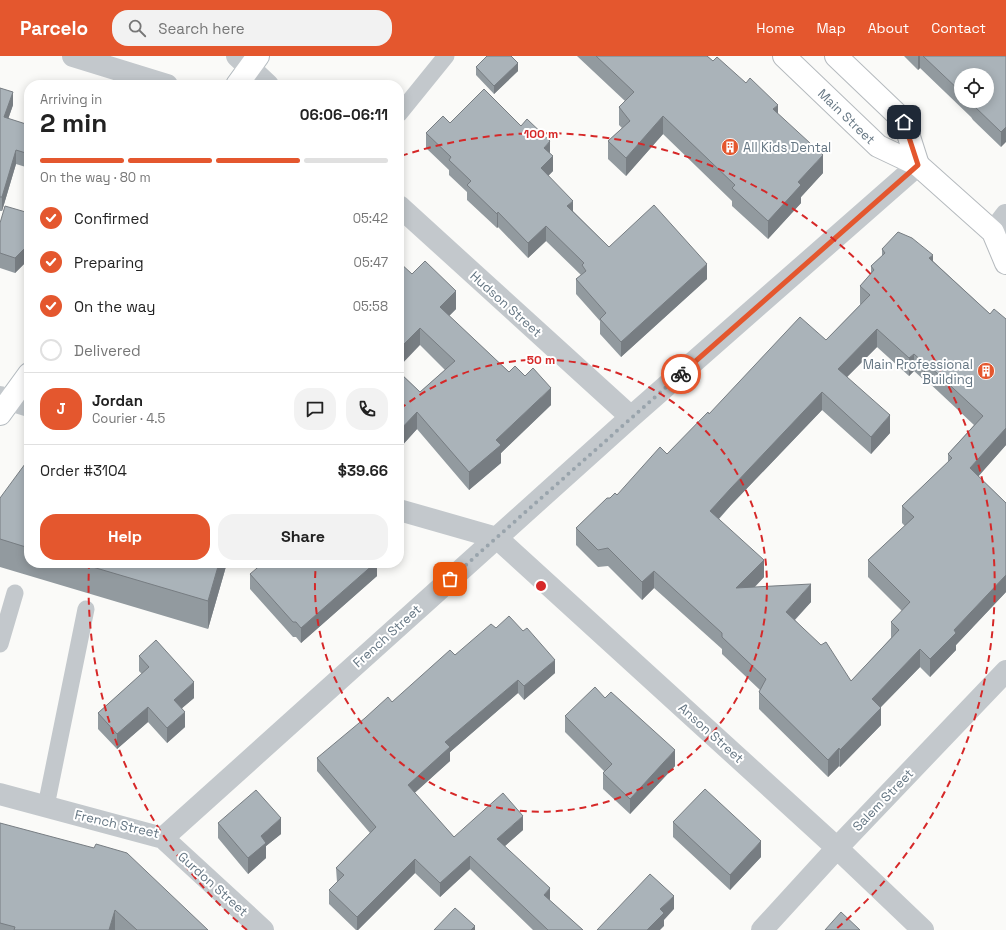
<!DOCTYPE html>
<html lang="en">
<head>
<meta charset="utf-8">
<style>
	:root { --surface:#fff; --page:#f2f2f2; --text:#222; --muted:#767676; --line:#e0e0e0; --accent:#e4572e }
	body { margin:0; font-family:"Space Grotesk",sans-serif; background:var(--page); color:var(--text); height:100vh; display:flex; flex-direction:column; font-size:15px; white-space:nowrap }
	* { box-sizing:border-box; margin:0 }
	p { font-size:13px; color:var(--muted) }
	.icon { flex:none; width:22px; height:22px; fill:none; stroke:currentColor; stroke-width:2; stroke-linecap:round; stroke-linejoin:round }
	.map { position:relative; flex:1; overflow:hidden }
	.panel { position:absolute; left:24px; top:24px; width:380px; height:488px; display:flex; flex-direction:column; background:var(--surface); border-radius:16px; box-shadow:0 2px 10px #0003 }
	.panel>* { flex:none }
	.buttons { position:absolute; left:954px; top:12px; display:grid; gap:8px }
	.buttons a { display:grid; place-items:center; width:40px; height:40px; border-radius:50%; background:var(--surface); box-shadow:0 2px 10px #0003; font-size:20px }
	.pin { position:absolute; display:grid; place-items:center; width:34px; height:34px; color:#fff; margin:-17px; border-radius:8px; box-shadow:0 2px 6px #0006 }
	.courier { position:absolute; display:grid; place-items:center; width:40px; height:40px; margin:-20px; border:3px solid #e4572e; border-radius:50%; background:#fff; color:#222; box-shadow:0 1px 5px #0007 }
	.headline em { font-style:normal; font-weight:700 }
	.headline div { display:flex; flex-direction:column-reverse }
	.headline { display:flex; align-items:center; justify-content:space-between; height:68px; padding:0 16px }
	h1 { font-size:26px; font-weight:700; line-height:30px }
	.bar { display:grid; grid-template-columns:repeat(4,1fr); gap:6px 4px; align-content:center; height:48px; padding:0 16px }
	.bar i { height:5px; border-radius:3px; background:var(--line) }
	.bar .selected { background:var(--accent) }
	.bar p { grid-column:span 4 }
	.line { display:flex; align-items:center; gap:10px; padding:0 16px; border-top:1px solid var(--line) }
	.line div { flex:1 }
	.round { display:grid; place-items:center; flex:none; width:42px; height:42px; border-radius:16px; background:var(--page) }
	ol { padding:0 16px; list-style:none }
	li { display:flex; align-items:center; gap:12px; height:44px }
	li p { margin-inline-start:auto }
	li .icon { padding:4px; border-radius:50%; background:var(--accent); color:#fff; stroke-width:4 }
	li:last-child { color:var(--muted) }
	li i { width:22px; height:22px; border:2px solid var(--line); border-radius:50% }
	.action { display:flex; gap:8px; margin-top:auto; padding:8px 16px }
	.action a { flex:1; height:46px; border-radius:16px; background:var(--accent); color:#fff; font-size:16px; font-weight:700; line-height:46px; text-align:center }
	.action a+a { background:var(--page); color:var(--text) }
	header { display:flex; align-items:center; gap:24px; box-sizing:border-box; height:56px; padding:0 20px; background:var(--accent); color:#fff }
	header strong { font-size:19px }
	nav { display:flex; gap:22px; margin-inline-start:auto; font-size:14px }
	.search { width:280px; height:36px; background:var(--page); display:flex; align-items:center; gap:10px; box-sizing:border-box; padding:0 14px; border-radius:16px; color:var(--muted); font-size:15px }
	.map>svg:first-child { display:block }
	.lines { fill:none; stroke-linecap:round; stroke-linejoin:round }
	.secondary-casing { stroke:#b3babf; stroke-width:24 }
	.primary-casing { stroke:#b5babe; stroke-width:24 }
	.service { stroke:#c3c8cc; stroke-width:17 }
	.minor { stroke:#c3c8cc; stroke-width:22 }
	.secondary { stroke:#fff; stroke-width:22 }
	.primary { stroke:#fff; stroke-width:22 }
	.wall { fill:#929a9f; fill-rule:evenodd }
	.shaded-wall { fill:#777d82 }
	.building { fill:#aab3b9; stroke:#777d82; fill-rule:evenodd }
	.done { stroke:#99a4ac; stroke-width:4; stroke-dasharray:0 7.2 }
	.route { stroke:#e4572e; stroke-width:5 }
	.ring { fill:none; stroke:#d62828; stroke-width:2; stroke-dasharray:7 5 }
	.labels { text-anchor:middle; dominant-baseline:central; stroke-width:4; stroke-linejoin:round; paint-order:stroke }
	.street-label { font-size:13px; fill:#657683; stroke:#fff }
	.poi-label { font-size:13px; fill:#657683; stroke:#fff; text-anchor:start }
	.centre { fill:#d62828; stroke:#fff; stroke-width:2 }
	.ring-label { font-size:12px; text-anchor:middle; font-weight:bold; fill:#d62828; stroke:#fff; stroke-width:4; stroke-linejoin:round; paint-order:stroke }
</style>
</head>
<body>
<header>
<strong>Parcelo</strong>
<div class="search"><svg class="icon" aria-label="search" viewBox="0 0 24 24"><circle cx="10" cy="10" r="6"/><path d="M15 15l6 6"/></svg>Search here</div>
<nav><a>Home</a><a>Map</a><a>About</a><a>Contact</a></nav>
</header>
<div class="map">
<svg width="1006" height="874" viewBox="0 0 1006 874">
	<rect width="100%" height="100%" fill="#fafaf8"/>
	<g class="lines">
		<defs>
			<path id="secondary" d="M237 29 258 0
				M0 358 29 318"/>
			<g id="primary">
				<path id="s1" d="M784 0 878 90 918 109 993 176 1006 207"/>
				<path d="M836 0 904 65 918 109"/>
			</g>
		</defs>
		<use href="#secondary" class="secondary-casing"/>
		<use href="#primary" class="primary-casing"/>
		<path class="service" d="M399 58 446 0
			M0 588 15 537
			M46 750 86 553"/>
		<path class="minor" d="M73 0 167 29
			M237 0 268 29
			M399 150 631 361
			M993 176 1006 159
			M0 341 29 350
			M399 454 497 482 837 792 923 874
			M0 738 163 782 631 361 918 109
			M163 782 263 874
			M762 874 837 792 1006 615"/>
		<use href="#secondary" class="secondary"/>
		<use href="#primary" class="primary"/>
	</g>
	<path class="wall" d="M577 0H707L713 5 778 58 823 117 801 141V147L768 183 732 150V145L663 78 626 120 608 103V85L622 72 619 69V51L625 45Z
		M904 0H1006L1001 91 973 64 971 61 920 12 918 14ZM961 19 987 45H961Z
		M476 11 518 15 494 38 476 19Z
		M0 32 13 49 8 63 29 69V112L16 108 2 155H0Z
		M450 67 550 98 553 115 548 120 573 155 609 191 707 223 621 301 600 278V265L576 238V223L581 219 546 185 528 202 498 171 497 172 467 144V136L449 119V114L426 92V77Z
		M29 157V196L25 207 15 217 0 212V167Z
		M882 193 933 205 990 258 1006 263V389L978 420 1006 447V536L956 589V594L930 621 920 611 881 651V669L840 711 839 710 828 721 759 653V636L760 634 722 598V593L654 532 642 544 608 510 598 511 576 489V472L610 442 617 439 667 398 709 358 826 284 861 248H860V230L871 218V210L882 200ZM877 291 909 320 914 315 924 324 925 323 974 369 948 398V406L902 450V467L905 470 868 504V521L902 555 891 566V582L851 625 795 564 811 546 754 532 764 521 719 463 731 449 822 354 871 398 890 377 847 321Z
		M412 218 456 253 449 260 509 316 551 349 501 397V407L469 434 417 373 399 393V316L420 336 445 314 420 289Z
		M29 410V507H227L208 573 0 511V442Z
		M377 507V520L301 587 296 581H293L250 533V518Z
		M496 572 523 575 555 617 524 644 518 637 450 696V705L414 737 454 781 523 774 505 790 550 845 583 874H533L470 813 440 841 415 817 358 874H356L329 848V834L337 826 336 812 370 777 317 715V702L455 599Z
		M139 600 194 642 182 652 185 671 167 687 148 666 117 693 98 673V657L142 618 139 615Z
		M605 642 675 710 630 758 603 733V717L604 715 565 676V660Z
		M673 766 761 801 730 834 673 781Z
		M0 767 208 874H0Z
		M218 767 281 778 266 790V802L248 818 218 782Z"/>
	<path class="shaded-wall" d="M918 0H920V12L918 14Z
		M518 7V15L494 38V30Z
		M13 36V49L4 75V61Z
		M778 49V66L773 53Z
		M663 60V78L626 120V102Z
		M1006 71V86L1001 91V76Z
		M550 85V100L544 92Z
		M16 94V108L2 155V141Z
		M823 99V117L801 141V147L768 183V165L798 126Z
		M553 100V115L541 127V112Z
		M573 145V160L567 150Z
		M498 156V171L497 172V158Z
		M546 170V185L528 202V187Z
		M29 180V196L25 207 15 217V202Z
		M933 199V216L929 202Z
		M707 208V223L621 301V286Z
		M456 235V253L440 269V251Z
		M420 272V289L399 311V293Z
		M877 273V291L838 330V313Z
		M914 298V315L909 320V302Z
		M925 306V323L924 324V307Z
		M551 332V349L501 397V407L469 434V416L496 384Z
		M822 336V354L731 449 710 472V455L731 432Z
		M417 356V373L399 393V375Z
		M890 359V377L871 398V381Z
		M1006 372V389L970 430V412Z
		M764 504V521L736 550V532Z
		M219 507H227L208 573V545Z
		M375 507H377V520L301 587V572Z
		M654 515V532L642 544V526Z
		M1006 519V536L956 589V594L930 621V603L954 574Z
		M811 528V546L786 573V556Z
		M920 593V611L872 660V643Z
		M555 604V617L524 644V630Z
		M518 624V637L450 696V705L408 743V729L445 686Z
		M194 626V642L174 659V644Z
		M148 651V666L117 693V678Z
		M881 652V669L840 711V694Z
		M185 656V671L167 687V672Z
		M839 692V710L828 721V704Z
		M675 694V710L630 758V743Z
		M523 760V774L497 797V783Z
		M281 762V778L266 790V802L248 818V802L261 780Z
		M761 785V801L730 834V819Z
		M470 800V813L440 841V827Z
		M415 803V817L358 874H357V861Z
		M550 832V846L544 839Z
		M674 840V853L664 864V870L660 874H647L660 853Z
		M115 854V874H109Z
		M475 870V874H471Z"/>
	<path class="building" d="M487 0H511L518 7 494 30 476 11Z
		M596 0H707L713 5 717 1 746 27 750 22 778 49 773 53 823 99 798 126 801 129 768 165 732 132 735 129 663 60 626 102 608 85 630 65 619 51 634 36Z
		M923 0H1006V71L1001 76 973 49 971 45H987V19H961V36Z
		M0 32 13 36 4 61 29 69V98L16 94 2 141H0Z
		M484 33 521 70 527 63 550 85 544 92 553 100 541 112 573 145 567 150 609 191 654 149 707 208 621 286 600 263 606 257 576 223 586 215 582 209 584 207 546 170 528 187 498 156 497 158 467 129 471 125 449 104 451 101 426 77 443 60 450 67Z
		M5 150 29 157V180L25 192 15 202 0 197V167Z
		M898 176 912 182 933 199 929 202 990 258 994 253 1006 263V372L970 412 1006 447V519L954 574 956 577 930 603 920 593 872 643 881 652 840 694 839 692 828 704 759 636 766 623 722 581V577L654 515 642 526 608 492 598 494 576 472 607 442H610L615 437 617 439 660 391 667 398 708 356 709 358 800 261 826 284 870 239 860 230 874 214 871 210 885 197 882 193ZM877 273 909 302 914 298 924 307 925 306 983 360 948 398 952 402 902 450 914 461 868 504 910 546 891 566 899 574 851 625 826 586 821 589 786 556 811 528 736 532 764 504 710 455 731 432 822 336 871 381 890 359 838 313Z
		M425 205 456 235 440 251 509 316 515 310 525 320 533 312 551 332 496 384 501 389 469 416 417 356 399 375V316L420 336 455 305 420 272 399 293V206L412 218Z
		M25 408 29 410V492L0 483V442Z
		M79 507H219L208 545Z
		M263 507H375L301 572 296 566H293L250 518Z
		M509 560 523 575 527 572 555 604 524 630 518 624 445 686 450 691 408 729 454 781 503 737 523 760 497 783 550 832 544 839 583 874H548L470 800 440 827 415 803 357 861 329 834 344 819 336 812 376 771 317 702 365 662 388 641 392 646 450 594 455 599 491 568 496 572Z
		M156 584 194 626 174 644 185 656 167 672 148 651 117 678 98 657 149 611 139 600Z
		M595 631 605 642 611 636 675 694 630 743 603 717 612 708 565 660Z
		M705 733 761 785 730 819 673 766Z
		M256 734 281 762 261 780 266 787 248 802 218 767Z
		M0 767 94 792 96 788 127 797 208 874H137L115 854 109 874H14L15 871 0 867Z
		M650 818 674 840 660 853 664 857 647 874H597Z
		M455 852 475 870 471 874H434Z
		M841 856 860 874H825Z"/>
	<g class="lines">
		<path class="done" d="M450 523 681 318"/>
		<path class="route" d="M681 318 918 109 904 66"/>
	</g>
	<g class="ring">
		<path d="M400 353A226 226 0 1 1 316 508"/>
		<path d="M247 874A452 452 0 0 1 89 510M401 100A452 452 0 0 1 835 874"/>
	</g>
	<defs>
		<symbol id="building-disc" viewBox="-11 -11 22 22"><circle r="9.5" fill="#e4572e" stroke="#fff"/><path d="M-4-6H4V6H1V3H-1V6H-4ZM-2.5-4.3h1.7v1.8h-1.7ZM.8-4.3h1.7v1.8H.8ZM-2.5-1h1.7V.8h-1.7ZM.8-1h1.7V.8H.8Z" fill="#fff"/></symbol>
	</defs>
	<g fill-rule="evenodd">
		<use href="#building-disc" x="720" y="81" width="20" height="20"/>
		<use href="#building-disc" x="976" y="305" width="20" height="20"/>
	</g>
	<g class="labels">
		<g class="street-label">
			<text stroke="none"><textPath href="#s1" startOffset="87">Main Street</textPath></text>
			<text transform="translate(506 248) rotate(42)">Hudson Street</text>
			<text transform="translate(387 580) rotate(-42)">French Street</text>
			<text transform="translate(711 677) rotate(42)">Anson Street</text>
			<text transform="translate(883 744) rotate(-46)">Salem Street</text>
			<text transform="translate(117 768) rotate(13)">French Street</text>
			<text transform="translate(213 828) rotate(42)">Gurdon Street</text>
		</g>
		<g class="poi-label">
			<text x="743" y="91">All Kids Dental</text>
			<text x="973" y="308" text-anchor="end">Main Professional<tspan x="973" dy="15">Building</tspan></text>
		</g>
	</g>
	<circle cx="541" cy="530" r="6" class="centre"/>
	<g class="ring-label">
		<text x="541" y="82">100 m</text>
		<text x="541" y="308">50 m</text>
	</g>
</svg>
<div class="buttons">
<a><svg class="icon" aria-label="locate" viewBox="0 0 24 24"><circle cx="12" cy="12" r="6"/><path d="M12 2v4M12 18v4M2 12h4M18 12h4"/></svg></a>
</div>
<div class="pin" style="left:450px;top:523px;background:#ea580c"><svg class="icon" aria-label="bag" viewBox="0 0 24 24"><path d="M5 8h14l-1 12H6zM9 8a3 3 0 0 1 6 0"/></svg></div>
<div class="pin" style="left:904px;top:66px;background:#1f2937"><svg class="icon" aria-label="home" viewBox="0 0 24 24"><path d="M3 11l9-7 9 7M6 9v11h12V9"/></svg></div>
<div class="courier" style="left:681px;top:318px"><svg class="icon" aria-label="bike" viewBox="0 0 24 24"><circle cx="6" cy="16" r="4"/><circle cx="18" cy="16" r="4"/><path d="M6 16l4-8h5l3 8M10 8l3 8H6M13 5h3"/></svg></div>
<section class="panel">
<div class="headline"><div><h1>2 min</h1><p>Arriving in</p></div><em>06:06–06:11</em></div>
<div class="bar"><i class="selected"></i><i class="selected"></i><i class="selected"></i><i></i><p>On the way · 80 m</p></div>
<ol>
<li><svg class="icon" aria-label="check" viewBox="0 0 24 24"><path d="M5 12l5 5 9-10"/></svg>Confirmed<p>05:42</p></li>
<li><svg class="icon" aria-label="check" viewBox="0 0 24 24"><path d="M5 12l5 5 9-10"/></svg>Preparing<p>05:47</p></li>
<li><svg class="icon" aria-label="check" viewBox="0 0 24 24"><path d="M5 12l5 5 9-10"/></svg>On the way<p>05:58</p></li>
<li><i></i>Delivered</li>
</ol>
<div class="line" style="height:72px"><b class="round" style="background:var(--accent);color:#fff">J</b><div><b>Jordan</b><p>Courier · 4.5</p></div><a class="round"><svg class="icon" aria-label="chat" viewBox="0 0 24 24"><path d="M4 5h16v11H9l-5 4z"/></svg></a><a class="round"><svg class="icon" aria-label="phone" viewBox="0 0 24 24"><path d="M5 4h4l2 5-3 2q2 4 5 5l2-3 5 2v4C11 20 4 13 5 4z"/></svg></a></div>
<div class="line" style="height:52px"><div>Order #3104</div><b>$39.66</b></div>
<div class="action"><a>Help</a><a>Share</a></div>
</section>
</div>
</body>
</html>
